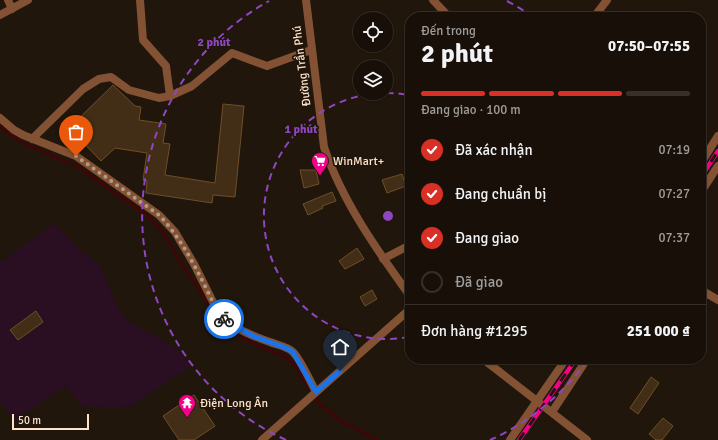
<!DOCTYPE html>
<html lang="vi">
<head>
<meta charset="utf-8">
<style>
	:root { --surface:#181008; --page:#251e16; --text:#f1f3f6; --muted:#9f9d9c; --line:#363029; --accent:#d93025 }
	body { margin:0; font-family:Signika,sans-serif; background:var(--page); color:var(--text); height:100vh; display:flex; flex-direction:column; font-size:15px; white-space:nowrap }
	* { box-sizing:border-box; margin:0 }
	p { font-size:13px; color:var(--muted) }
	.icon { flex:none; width:22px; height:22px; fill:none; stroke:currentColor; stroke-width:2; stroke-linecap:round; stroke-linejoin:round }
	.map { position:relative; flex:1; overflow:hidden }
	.panel { position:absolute; left:405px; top:12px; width:301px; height:352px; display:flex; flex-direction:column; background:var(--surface); border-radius:16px; box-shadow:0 1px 3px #0004,0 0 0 1px var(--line) }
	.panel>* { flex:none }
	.controls { position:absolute; left:353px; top:12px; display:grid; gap:8px }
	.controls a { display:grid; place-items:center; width:40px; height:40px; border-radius:50%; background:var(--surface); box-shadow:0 1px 3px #0004,0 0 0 1px var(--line); font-size:20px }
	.scale { position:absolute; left:12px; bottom:10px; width:77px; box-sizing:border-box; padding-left:4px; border:2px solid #ffe2ca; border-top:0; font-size:11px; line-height:14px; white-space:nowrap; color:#ffe2ca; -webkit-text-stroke:3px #20160b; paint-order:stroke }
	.pin { position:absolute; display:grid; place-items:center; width:34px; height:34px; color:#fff; margin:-41px -17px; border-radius:50% 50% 50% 0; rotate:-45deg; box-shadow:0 0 4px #0007 }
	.pin .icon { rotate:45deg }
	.courier { position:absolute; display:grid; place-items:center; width:40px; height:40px; margin:-20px; border:3px solid #1a73e8; border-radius:50%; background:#fff; color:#222; box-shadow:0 1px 5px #0007 }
	.headline em { font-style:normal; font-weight:700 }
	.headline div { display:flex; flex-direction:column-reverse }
	.headline { display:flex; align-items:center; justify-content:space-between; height:68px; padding:0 16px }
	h1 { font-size:26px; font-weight:700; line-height:30px }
	.bar { display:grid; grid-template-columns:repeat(4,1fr); gap:6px 4px; align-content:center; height:48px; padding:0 16px }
	.bar i { height:5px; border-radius:3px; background:var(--line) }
	.bar .active { background:var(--accent) }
	.bar p { grid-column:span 4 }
	.line { display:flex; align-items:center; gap:10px; padding:0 16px; border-top:1px solid var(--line) }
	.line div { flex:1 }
	ol { padding:0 16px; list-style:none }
	li { display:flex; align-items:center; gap:12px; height:44px }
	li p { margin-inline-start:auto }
	li .icon { padding:4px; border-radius:50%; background:var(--accent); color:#fff; stroke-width:4 }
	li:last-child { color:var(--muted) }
	li i { width:22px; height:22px; border:2px solid var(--line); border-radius:50% }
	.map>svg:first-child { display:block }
	.green { fill:#2a0e22 }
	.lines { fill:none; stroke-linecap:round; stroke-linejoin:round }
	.stream { stroke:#3f0607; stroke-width:3 }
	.building { fill:#422e16; stroke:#704e26 }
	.minor { stroke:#835133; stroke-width:8 }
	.tertiary { stroke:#835133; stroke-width:8 }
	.rail-casing { stroke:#f5008a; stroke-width:4.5 }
	.rail { stroke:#20160b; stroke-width:3; stroke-dasharray:9; stroke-linecap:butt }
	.done { stroke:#b19b87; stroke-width:4; stroke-dasharray:0 7.2 }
	.route { stroke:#1a73e8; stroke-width:5 }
	.ring { fill:none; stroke:#8f47c1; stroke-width:2; stroke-dasharray:7 5 }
	.labels { text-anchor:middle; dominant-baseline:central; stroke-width:3.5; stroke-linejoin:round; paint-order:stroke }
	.street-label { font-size:12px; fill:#ffe2ca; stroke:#20160b }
	.poi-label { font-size:12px; fill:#ffe2ca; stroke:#20160b; text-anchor:start }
	.centre { fill:#8f47c1; stroke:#20160b; stroke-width:2 }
	.ring-label { font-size:12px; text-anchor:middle; font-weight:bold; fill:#8f47c1; stroke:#20160b; stroke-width:3.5; stroke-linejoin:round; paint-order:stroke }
</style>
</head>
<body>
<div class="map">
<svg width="718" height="440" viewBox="0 0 718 440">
	<rect width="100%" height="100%" fill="#20160b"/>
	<path class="green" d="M54 224 101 268 117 306 128 321 171 345 194 364 131 406 116 408 82 406 66 386 15 420 0 403V262Z"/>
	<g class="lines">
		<path class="stream" d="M0 126 9 134 23 143 80 168 149 217 163 232 184 268 224 326 237 335 260 347 286 357 296 367 318 402 338 419 378 440"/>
	</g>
	<path class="building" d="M113 85 135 106 141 107 139 120 166 124 163 143 170 144 165 175 215 183 223 104 244 106 235 197 213 195 212 203 146 193 147 181 143 180 147 153 115 148 101 161 69 128Z
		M300 170H316L319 184 304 188Z
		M402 174 406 186 387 193 382 180Z
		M332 192 336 201 322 206 323 208 308 215 303 204Z
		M357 248 364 259 345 269 339 261Z
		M372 290 377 299 365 306 360 297Z
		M36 311 43 322 18 340 10 330Z
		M651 377 659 383 638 414 630 408Z
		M194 395 215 426 194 440H179L163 416Z
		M663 418 673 426 662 440H656L649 434Z"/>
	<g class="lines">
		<path class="minor" d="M8 0 12 9
			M140 0 143 40 166 66 170 96
			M433 0 449 17
			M0 15 28 0
			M594 17 607 0
			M0 118 14 130 23 135 76 156 159 215 175 232 194 264 219 314C232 328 252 336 270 342 277 345 287 346 293 352 301 360 310 381 316 392
			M32 139 83 89 99 79 111 77 129 90 159 98 170 96 192 86 232 53 267 66 311 50
			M701 163 718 136
			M701 192 718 166
			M383 259 410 245
			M701 290 718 300
			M552 412 587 359
			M262 440 410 309
			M510 440 566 359"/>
		<path class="tertiary" d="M306 0 324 147C342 201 377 250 410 296
			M483 359 587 440"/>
		<defs>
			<path id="rail" d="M701 177 718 151
				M519 440 576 359"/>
		</defs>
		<use href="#rail" class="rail-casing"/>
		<use href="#rail" class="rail"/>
	</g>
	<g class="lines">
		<path class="done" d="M76 156 159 215C186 243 201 279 219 314L224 319"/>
		<path class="route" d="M224 319 229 323 253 336 286 348 293 352 316 392 340 371"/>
	</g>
	<g class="ring">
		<path d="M409 337A123 123 0 1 1 409 95"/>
		<path d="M587 361A246 246 0 0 1 490 440M286 440A246 246 0 0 1 269 1M507 1A246 246 0 0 1 533 17"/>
	</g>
	<defs>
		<symbol id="supermarket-pin" viewBox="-11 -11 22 30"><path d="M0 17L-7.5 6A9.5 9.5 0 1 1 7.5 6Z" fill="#f5008a" stroke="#20160b"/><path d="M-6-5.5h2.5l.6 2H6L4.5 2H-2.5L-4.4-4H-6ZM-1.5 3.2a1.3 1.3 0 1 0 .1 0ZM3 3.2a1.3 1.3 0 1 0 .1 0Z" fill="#fff"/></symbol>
		<symbol id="temple-pin" viewBox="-11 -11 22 30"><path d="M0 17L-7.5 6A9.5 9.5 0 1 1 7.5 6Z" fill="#f5008a" stroke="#20160b"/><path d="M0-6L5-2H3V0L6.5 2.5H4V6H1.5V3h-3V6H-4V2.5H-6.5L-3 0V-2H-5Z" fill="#fff"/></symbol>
	</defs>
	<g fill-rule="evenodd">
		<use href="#supermarket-pin" x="310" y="151" width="20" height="27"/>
		<use href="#temple-pin" x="177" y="393" width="20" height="27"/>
	</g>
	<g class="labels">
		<g class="street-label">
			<text transform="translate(302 66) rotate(-97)">Đường Trần Phú</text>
		</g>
		<g class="poi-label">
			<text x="333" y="161">WinMart+</text>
			<text x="200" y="403">Điện Long Ân</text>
		</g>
	</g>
	<circle cx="388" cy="216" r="6" class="centre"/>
	<g class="ring-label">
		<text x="214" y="46">2 phút</text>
		<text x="301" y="133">1 phút</text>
	</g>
</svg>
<div class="controls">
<a><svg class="icon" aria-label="locate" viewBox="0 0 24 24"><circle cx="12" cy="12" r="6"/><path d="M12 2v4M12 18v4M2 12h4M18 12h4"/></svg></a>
<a><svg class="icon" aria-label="layers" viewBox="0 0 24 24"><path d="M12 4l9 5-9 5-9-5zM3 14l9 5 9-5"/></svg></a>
</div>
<div class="scale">50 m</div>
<div class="pin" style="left:76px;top:156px;background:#ea580c"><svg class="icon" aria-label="bag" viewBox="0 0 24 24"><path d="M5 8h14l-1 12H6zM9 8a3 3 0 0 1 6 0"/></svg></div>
<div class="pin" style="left:340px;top:371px;background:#1f2937"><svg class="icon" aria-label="home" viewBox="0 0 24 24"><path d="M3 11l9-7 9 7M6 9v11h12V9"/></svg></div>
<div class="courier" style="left:224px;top:319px"><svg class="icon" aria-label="bike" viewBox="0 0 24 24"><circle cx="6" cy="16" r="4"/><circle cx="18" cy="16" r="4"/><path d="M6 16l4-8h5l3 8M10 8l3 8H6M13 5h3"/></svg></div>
<section class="panel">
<div class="headline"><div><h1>2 phút</h1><p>Đến trong</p></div><em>07:50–07:55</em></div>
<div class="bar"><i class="active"></i><i class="active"></i><i class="active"></i><i></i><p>Đang giao · 100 m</p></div>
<ol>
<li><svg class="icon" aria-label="check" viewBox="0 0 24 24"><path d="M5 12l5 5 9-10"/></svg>Đã xác nhận<p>07:19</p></li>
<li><svg class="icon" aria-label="check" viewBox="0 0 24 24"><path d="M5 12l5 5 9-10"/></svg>Đang chuẩn bị<p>07:27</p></li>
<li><svg class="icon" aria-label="check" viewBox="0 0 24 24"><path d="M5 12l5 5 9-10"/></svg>Đang giao<p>07:37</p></li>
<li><i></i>Đã giao</li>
</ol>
<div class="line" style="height:52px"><div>Đơn hàng #1295</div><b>251 000 ₫</b></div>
</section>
</div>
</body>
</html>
